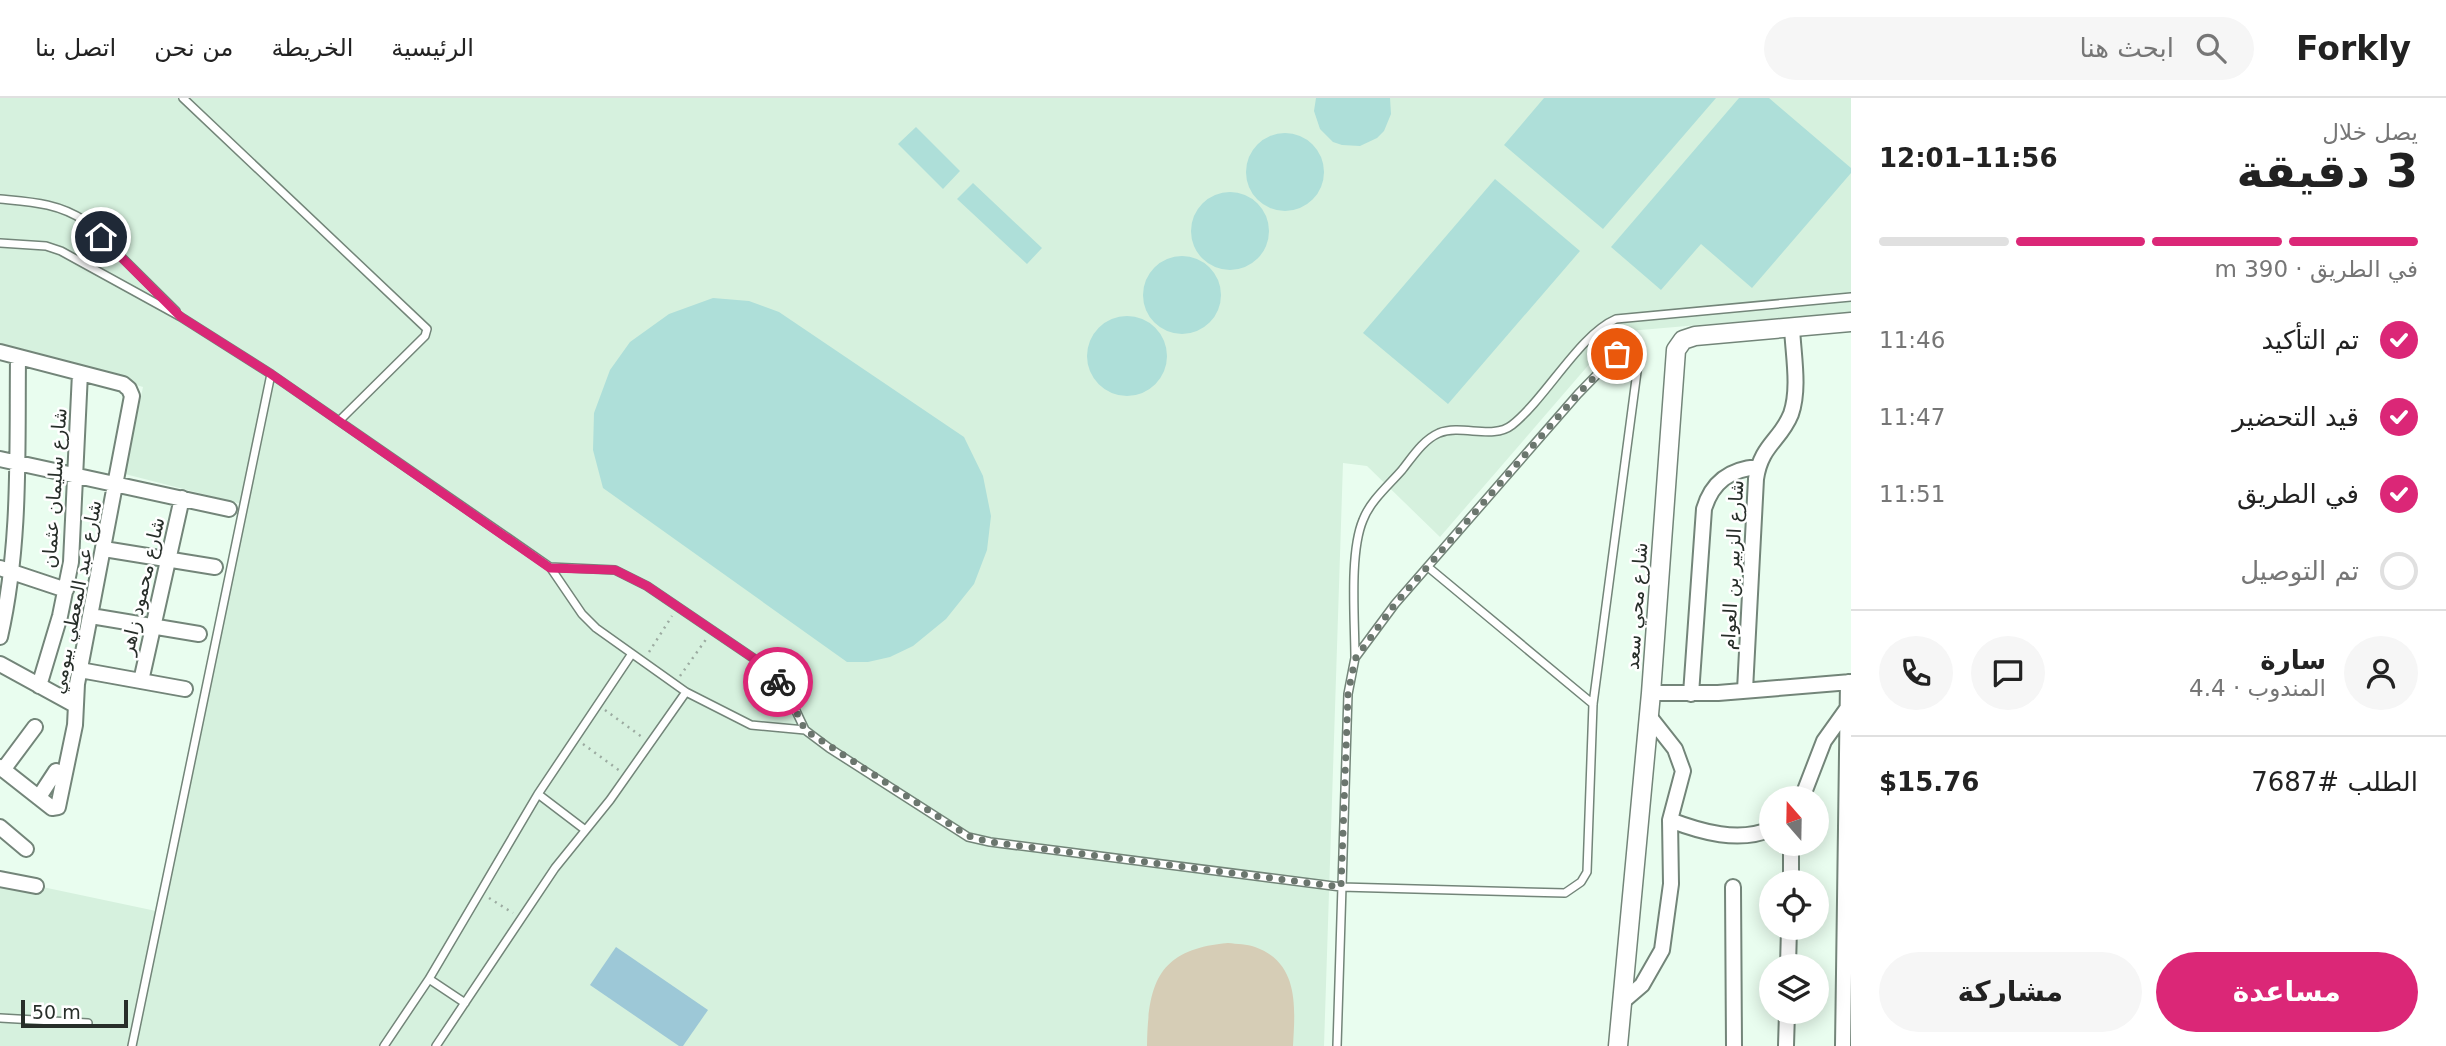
<!DOCTYPE html>
<html lang="ar">
<head>
<meta charset="utf-8">
<style>
	:root { --surface:#fff; --page:#f6f6f6; --text:#222; --muted:#767676; --line:#e0e0e0; --accent:#db2777 }
	body { margin:0; font-family:"DejaVu Sans","Noto Naskh Arabic",sans-serif; background:var(--page); color:var(--text); direction:rtl; height:100vh; display:flex; flex-direction:column; font-size:26px; white-space:nowrap }
	* { box-sizing:border-box; margin:0 }
	p { font-size:23px; color:var(--muted) }
	.icon { flex:none; width:38px; height:38px; fill:none; stroke:currentColor; stroke-width:2; stroke-linecap:round; stroke-linejoin:round }
	.map { position:relative; flex:1; overflow:hidden; direction:ltr }
	.sheet { display:flex; flex-direction:column; background:var(--surface); width:595px }
	.sheet>* { flex:none }
	.needle { width:46px; rotate:340deg }
	.controls { position:absolute; left:1759px; top:688px; display:grid; gap:14px }
	.controls a { display:grid; place-items:center; width:70px; height:70px; border-radius:50%; background:var(--surface); box-shadow:0 4px 18px #0003; font-size:35px }
	.scale { position:absolute; left:21px; bottom:18px; width:107px; box-sizing:border-box; padding-left:7px; border:4px solid #272e29; border-top:0; font-size:19px; line-height:24px; white-space:nowrap; color:#272e29; -webkit-text-stroke:5px #fff; paint-order:stroke }
	.pin { position:absolute; display:grid; place-items:center; width:60px; height:60px; color:#fff; margin:-30px; border:4px solid #fff; border-radius:50%; box-shadow:0 2px 7px #0007 }
	.courier { position:absolute; display:grid; place-items:center; width:70px; height:70px; margin:-35px; border:5px solid #db2777; border-radius:50%; background:#fff; color:#222; box-shadow:0 2px 9px #0007 }
	.overview em { font-style:normal; font-weight:800 }
	.overview div { display:flex; flex-direction:column-reverse }
	.overview { display:flex; align-items:center; justify-content:space-between; height:119px; padding:0 28px }
	h1 { font-size:46px; font-weight:800; line-height:52px }
	.bar { display:grid; grid-template-columns:repeat(4,1fr); gap:10px 7px; align-content:center; height:84px; padding:0 28px }
	.bar i { height:9px; border-radius:5px; background:var(--line) }
	.bar .selected { background:var(--accent) }
	.bar p { grid-column:span 4 }
	.line { display:flex; align-items:center; gap:18px; padding:0 28px; border-top:2px solid var(--line) }
	.line div { flex:1 }
	.round { display:grid; place-items:center; flex:none; width:74px; height:74px; border-radius:37px; background:var(--page) }
	ol { padding:0 28px; list-style:none }
	li { display:flex; align-items:center; gap:21px; height:77px }
	li p { margin-inline-start:auto }
	li .icon { padding:7px; border-radius:50%; background:var(--accent); color:#fff; stroke-width:4 }
	li:last-child { color:var(--muted) }
	li i { width:38px; height:38px; border:4px solid var(--line); border-radius:50% }
	.primary-button { display:flex; gap:14px; margin-top:auto; padding:14px 28px }
	.primary-button a { flex:1; height:80px; border-radius:42px; background:var(--accent); color:#fff; font-size:28px; font-weight:800; line-height:80px; text-align:center }
	.primary-button a+a { background:var(--page); color:var(--text) }
	header { display:flex; align-items:center; gap:42px; box-sizing:border-box; height:98px; padding:0 35px; background:var(--surface); border-bottom:2px solid var(--line) }
	header strong { font-size:33px }
	nav { display:flex; gap:38px; margin-inline-start:auto; font-size:24px }
	.search { width:490px; height:63px; background:var(--page); display:flex; align-items:center; gap:18px; box-sizing:border-box; padding:0 24px; border-radius:38px; color:var(--muted); font-size:26px }
	main { display:flex; flex:1; min-height:0 }
	.map>svg:first-child { display:block }
	.built { fill:#d6f1de }
	.green { fill:#d6cdb6 }
	.water { fill:#9dc8d7 }
	.building { fill:#aedfd9 }
	.lines { fill:none; stroke-linecap:round; stroke-linejoin:round }
	.service-casing { stroke:#738579; stroke-width:10 }
	.minor-casing { stroke:#738579; stroke-width:18 }
	.tertiary-casing { stroke:#738579; stroke-width:21 }
	.path { stroke:#9caba1; stroke-width:2.5; stroke-dasharray:2 5; stroke-linecap:butt }
	.service { stroke:#fff; stroke-width:7 }
	.minor { stroke:#fff; stroke-width:14 }
	.tertiary { stroke:#fff; stroke-width:18 }
	.done { stroke:#6b766e; stroke-width:7; stroke-dasharray:0 12.6 }
	.route { stroke:#db2777; stroke-width:9 }
	.labels { text-anchor:middle; dominant-baseline:central; stroke-width:5; stroke-linejoin:round; paint-order:stroke }
	.street-label { font-size:19px; fill:#272e29; stroke:#fff }
</style>
</head>
<body>
<header>
<strong>Forkly</strong>
<div class="search"><svg class="icon" aria-label="search" viewBox="0 0 24 24"><circle cx="10" cy="10" r="6"/><path d="M15 15l6 6"/></svg>ابحث هنا</div>
<nav><a>الرئيسية</a><a>الخريطة</a><a>من نحن</a><a>اتصل بنا</a></nav>
</header>
<main>
<section class="sheet">
<div class="overview"><div><h1>3 دقيقة</h1><p>يصل خلال</p></div><em>11:56–12:01</em></div>
<div class="bar"><i class="selected"></i><i class="selected"></i><i class="selected"></i><i></i><p>في الطريق · 390 m</p></div>
<ol>
<li><svg class="icon" aria-label="check" viewBox="0 0 24 24"><path d="M5 12l5 5 9-10"/></svg>تم التأكيد<p>11:46</p></li>
<li><svg class="icon" aria-label="check" viewBox="0 0 24 24"><path d="M5 12l5 5 9-10"/></svg>قيد التحضير<p>11:47</p></li>
<li><svg class="icon" aria-label="check" viewBox="0 0 24 24"><path d="M5 12l5 5 9-10"/></svg>في الطريق<p>11:51</p></li>
<li><i></i>تم التوصيل</li>
</ol>
<div class="line" style="height:126px"><a class="round"><svg class="icon" aria-label="person" viewBox="0 0 24 24"><circle cx="12" cy="8" r="4"/><path d="M4 21q1-7 8-7t8 7"/></svg></a><div><b>سارة</b><p>المندوب · 4.4</p></div><a class="round"><svg class="icon" aria-label="chat" viewBox="0 0 24 24"><path d="M4 5h16v11H9l-5 4z"/></svg></a><a class="round"><svg class="icon" aria-label="phone" viewBox="0 0 24 24"><path d="M5 4h4l2 5-3 2q2 4 5 5l2-3 5 2v4C11 20 4 13 5 4z"/></svg></a></div>
<div class="line" style="height:91px"><div>الطلب #7687</div><b>$15.76</b></div>
<div class="primary-button"><a>مساعدة</a><a>مشاركة</a></div>
</section>
<div class="map">
<svg width="1851" height="948" viewBox="0 0 1851 948">
	<rect width="100%" height="100%" fill="#e9fdef"/>
	<path class="built" d="M0 0H1851V214L1617 234 1440 439 1367 368 1343 365 1324 948H0V780L156 813 242 406 125 376 143 289 0 246Z"/>
	<path class="green" d="M1228 845C1237 846 1247 846 1255 849 1300 865 1295 911 1293 948H1147C1148 885 1158 851 1228 845Z"/>
	<path class="water" d="M616 849 708 912 683 948H679L590 887Z"/>
	<path class="building" d="M1316 0H1390L1391 16 1384 33 1377 40 1360 48 1342 47 1333 44 1320 31 1314 13Z
		M1544 0H1716L1603 131 1504 47Z
		M1739 0H1769L1851 70V75L1752 190 1701 146 1661 192 1611 149Z
		M916 29 960 73 943 91 898 46Z
		M1246 74a39 39 0 1 1 78 0a39 39 0 1 1-78 0Z
		M1495 81 1580 153 1448 306 1363 235Z
		M973 85 1042 150 1027 166 957 101Z
		M1191 133a39 39 0 1 1 78 0a39 39 0 1 1-78 0Z
		M1143 197a39 39 0 1 1 78 0a39 39 0 1 1-78 0Z
		M713 200 749 203 779 214 964 339 983 378 991 418 987 452 974 486 946 521 913 548 890 559 868 564H847L603 390 593 352 594 315 610 272 630 244 669 216Z
		M1087 258a40 40 0 1 1 80 0a40 40 0 1 1-80 0Z"/>
	<g class="lines">
		<defs>
			<path id="service" d="M183 0 427 231 425 238 339 323
				M0 101C31 104 58 105 85 123L176 213
				M0 145 46 148 61 153 181 219 271 276 550 469 582 516 596 530 686 594 751 627 805 632
				M550 469 615 472 647 488 765 568 788 596 805 632 829 650 968 739 990 744 1341 789 1565 795 1581 784 1587 774 1593 606 1640 251 1636 247 1617 256 1578 296 1395 506 1355 560 1348 596 1337 948
				M1428 469 1593 606
				M1355 560C1355 523 1349 455 1363 422 1370 403 1389 387 1402 372 1413 358 1423 342 1439 335 1462 326 1493 342 1512 327 1547 299 1579 237 1616 221L1851 199
				M538 696 584 731
				M429 881 465 905
				M0 920 88 925
				M132 948 271 276
				M384 948 429 881 538 696 631 557
				M436 948 555 770 610 702 686 594"/>
			<path id="minor" d="M0 254 123 286 129 291 132 298 77 586 75 627 58 709 52 710 0 669
				M0 361 229 411
				M104 451 215 469
				M0 470 66 492
				M91 518 199 536
				M0 539C21 446 17 353 18 259
				M0 566 75 607
				M80 572 185 591
				M141 583 182 400
				M39 588 60 518 71 464 80 275
				M1745 592 1756 381C1761 347 1780 343 1791 316 1800 290 1793 256 1792 229
				M1651 595H1718L1851 584
				M1691 596 1704 411C1712 384 1730 371 1758 369
				M3 672 35 629
				M39 699 56 673
				M1802 700 1824 643 1849 608
				M1670 722C1701 734 1739 745 1771 731
				M0 729 26 751
				M0 781 36 788
				M1791 784V746
				M1733 789 1734 948
				M1788 868 1789 830
				M1621 905 1642 887 1662 852 1671 786 1670 722 1683 673 1675 651 1649 618
				M1786 948 1787 914
				M1843 948 1848 584"/>
			<path id="tertiary" d="M1618 948 1651 595 1676 252 1683 242 1695 238 1851 224"/>
		</defs>
		<use href="#service" class="service-casing"/>
		<use href="#minor" class="minor-casing"/>
		<use href="#tertiary" class="tertiary-casing"/>
		<path class="path" d="M649 554 672 518
			M680 578 707 540
			M605 612 642 639
			M583 646 620 673
			M489 800 513 815"/>
		<use href="#service" class="service"/>
		<use href="#minor" class="minor"/>
		<use href="#tertiary" class="tertiary"/>
	</g>
	<g class="lines">
		<path class="done" d="M778 584 788 596 805 632 968 738 990 744 1341 789 1348 596 1355 561 1395 506 1578 296 1617 256"/>
		<path class="route" d="M101 139 181 219 271 276 550 470 615 472 647 488 765 568 778 584"/>
	</g>
	<g class="labels">
		<g class="street-label">
			<text transform="translate(54 390) rotate(-86)">شارع سليمان عثمان</text>
			<text transform="translate(1732 467) rotate(-87)">شارع الزبير بن العوام</text>
			<text transform="translate(142 488) rotate(-77)">شارع محمود زاهر</text>
			<text transform="translate(76 499) rotate(-79)">شارع عبد المعطي بيومي</text>
			<text transform="translate(1636 508) rotate(-86)">شارع محي سعد</text>
		</g>
	</g>
</svg>
<div class="controls">
<a><svg class="needle" viewBox="-14 -14 28 28"><path d="M0-13l5 13h-10z" fill="#e53935"/><path d="M0 13l5-13h-10z" fill="#767676"/></svg></a>
<a><svg class="icon" aria-label="locate" viewBox="0 0 24 24"><circle cx="12" cy="12" r="6"/><path d="M12 2v4M12 18v4M2 12h4M18 12h4"/></svg></a>
<a><svg class="icon" aria-label="layers" viewBox="0 0 24 24"><path d="M12 4l9 5-9 5-9-5zM3 14l9 5 9-5"/></svg></a>
</div>
<div class="scale">50 m</div>
<div class="pin" style="left:1617px;top:256px;background:#ea580c"><svg class="icon" aria-label="bag" viewBox="0 0 24 24"><path d="M5 8h14l-1 12H6zM9 8a3 3 0 0 1 6 0"/></svg></div>
<div class="pin" style="left:101px;top:139px;background:#1f2937"><svg class="icon" aria-label="home" viewBox="0 0 24 24"><path d="M3 11l9-7 9 7M6 9v11h12V9"/></svg></div>
<div class="courier" style="left:778px;top:584px"><svg class="icon" aria-label="bike" viewBox="0 0 24 24"><circle cx="6" cy="16" r="4"/><circle cx="18" cy="16" r="4"/><path d="M6 16l4-8h5l3 8M10 8l3 8H6M13 5h3"/></svg></div>
</div>
</main>
</body>
</html>
